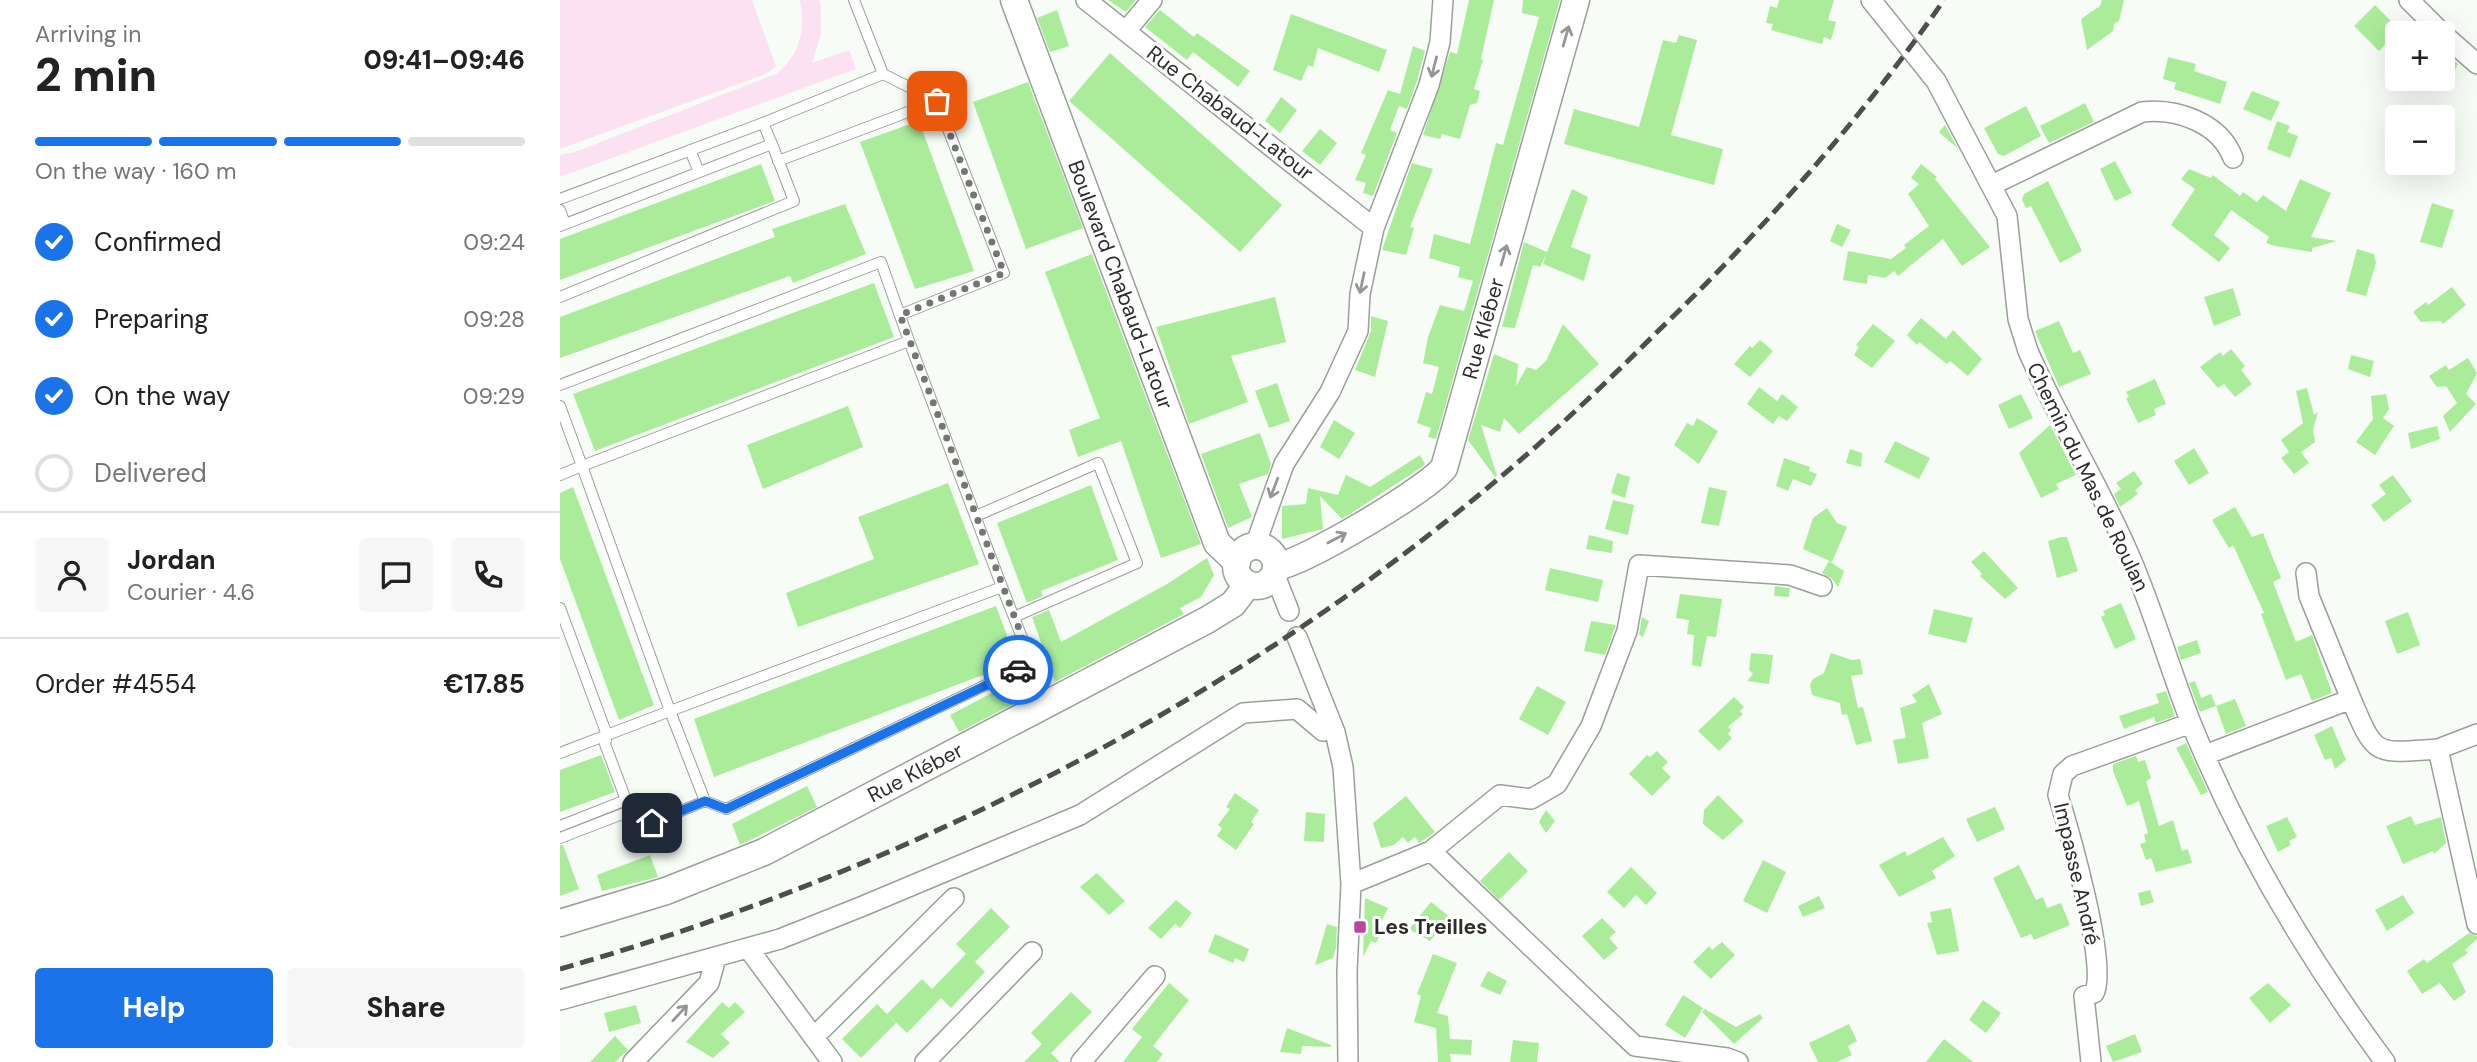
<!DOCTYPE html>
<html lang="en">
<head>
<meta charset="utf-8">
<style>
	:root { --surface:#fff; --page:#f6f6f6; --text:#222; --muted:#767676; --line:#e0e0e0; --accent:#1a73e8 }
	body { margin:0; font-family:"DM Sans",sans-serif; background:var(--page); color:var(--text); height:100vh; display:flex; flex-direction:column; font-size:26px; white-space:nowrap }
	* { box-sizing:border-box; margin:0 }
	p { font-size:23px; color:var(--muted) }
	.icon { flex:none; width:38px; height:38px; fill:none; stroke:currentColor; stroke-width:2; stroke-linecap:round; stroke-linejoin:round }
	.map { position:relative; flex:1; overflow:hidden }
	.side { display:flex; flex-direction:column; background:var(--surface); width:560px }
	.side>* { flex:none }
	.buttons { position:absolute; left:1825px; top:21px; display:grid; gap:14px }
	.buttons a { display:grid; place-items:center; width:70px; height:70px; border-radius:7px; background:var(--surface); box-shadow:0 7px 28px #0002; font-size:35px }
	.pin { position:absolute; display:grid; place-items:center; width:60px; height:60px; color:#fff; margin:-30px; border-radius:14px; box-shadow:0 4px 10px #0006 }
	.courier { position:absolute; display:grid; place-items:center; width:70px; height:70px; margin:-35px; border:5px solid #1a73e8; border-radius:50%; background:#fff; color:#222; box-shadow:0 2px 9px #0007 }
	.head em { font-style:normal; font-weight:800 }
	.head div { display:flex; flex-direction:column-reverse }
	.head { display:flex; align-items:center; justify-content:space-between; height:119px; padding:0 35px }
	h1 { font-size:46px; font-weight:800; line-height:52px }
	.bar { display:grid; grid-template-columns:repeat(4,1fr); gap:10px 7px; align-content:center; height:84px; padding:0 35px }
	.bar i { height:9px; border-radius:5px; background:var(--line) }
	.bar .on { background:var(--accent) }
	.bar p { grid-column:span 4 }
	.line { display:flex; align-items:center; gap:18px; padding:0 35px; border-top:2px solid var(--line) }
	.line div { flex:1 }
	.round { display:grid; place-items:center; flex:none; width:74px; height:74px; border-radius:7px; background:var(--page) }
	ol { padding:0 35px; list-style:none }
	li { display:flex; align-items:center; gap:21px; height:77px }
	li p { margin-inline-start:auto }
	li .icon { padding:7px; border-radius:50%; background:var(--accent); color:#fff; stroke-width:4 }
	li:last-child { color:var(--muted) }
	li i { width:38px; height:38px; border:4px solid var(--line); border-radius:50% }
	.button { display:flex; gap:14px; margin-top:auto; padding:14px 35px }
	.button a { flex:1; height:80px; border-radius:7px; background:var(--accent); color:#fff; font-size:28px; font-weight:800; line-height:80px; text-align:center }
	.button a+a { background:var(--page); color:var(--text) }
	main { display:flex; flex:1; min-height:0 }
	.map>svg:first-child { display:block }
	.green { fill:#fbe1f2 }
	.building { fill:#abec9b }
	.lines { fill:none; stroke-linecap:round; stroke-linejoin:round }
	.lane-casing { stroke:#9b9f9a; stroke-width:12 }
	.street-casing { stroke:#9b9f9a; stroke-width:22 }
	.secondary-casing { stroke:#9b9f9a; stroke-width:29 }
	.lane { stroke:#fff; stroke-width:10 }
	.street { stroke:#fff; stroke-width:19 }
	.secondary { stroke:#fff; stroke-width:26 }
	.rail { stroke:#4e4f4d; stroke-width:5; stroke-dasharray:14 7; stroke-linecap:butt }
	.oneway { stroke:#969696 }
	.done { stroke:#747673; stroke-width:7; stroke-dasharray:0 12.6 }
	.route { stroke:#1a73e8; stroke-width:9 }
	.poi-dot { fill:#b9459e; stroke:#fff; stroke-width:2.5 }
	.labels { text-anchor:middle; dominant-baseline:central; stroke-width:6; stroke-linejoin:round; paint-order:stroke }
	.street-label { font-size:21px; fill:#2d2e2c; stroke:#fff }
	.poi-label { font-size:21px; font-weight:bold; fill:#2d2e2c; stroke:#fff; text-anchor:start }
</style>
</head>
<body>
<main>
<section class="side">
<div class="head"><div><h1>2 min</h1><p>Arriving in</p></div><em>09:41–09:46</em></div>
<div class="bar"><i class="on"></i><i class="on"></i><i class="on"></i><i></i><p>On the way · 160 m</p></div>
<ol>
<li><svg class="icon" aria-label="check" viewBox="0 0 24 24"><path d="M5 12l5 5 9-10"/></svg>Confirmed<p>09:24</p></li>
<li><svg class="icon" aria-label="check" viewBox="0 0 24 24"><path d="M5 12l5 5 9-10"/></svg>Preparing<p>09:28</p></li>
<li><svg class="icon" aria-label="check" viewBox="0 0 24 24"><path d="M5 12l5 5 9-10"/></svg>On the way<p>09:29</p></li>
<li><i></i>Delivered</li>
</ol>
<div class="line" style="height:126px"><a class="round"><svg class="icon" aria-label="person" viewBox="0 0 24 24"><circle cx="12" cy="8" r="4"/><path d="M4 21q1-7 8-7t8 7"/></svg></a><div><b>Jordan</b><p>Courier · 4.6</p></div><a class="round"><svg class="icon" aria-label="chat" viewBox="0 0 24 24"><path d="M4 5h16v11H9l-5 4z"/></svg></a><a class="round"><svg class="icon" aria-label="phone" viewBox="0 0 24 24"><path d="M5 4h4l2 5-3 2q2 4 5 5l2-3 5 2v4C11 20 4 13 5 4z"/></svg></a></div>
<div class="line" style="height:91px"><div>Order #4554</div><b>€17.85</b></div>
<div class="button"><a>Help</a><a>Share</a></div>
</section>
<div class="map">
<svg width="1917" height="1062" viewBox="0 0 1917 1062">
	<rect width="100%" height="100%" fill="#f7fcf6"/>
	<path class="green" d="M0 0H192L216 66 206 74 0 149Z
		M240 0H259L261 4V34L252 63 289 50 296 69 0 177V155L15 152 218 73C241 52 245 30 240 0Z"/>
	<path class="building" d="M548 0H576L566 12Z
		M909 0H934L921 59 923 60 914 89 920 91 917 103 910 105 900 139 882 134 880 139 863 135 890 52 897 54Z
		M963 0H1000L876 439 868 437 871 428 857 423 866 392 872 394 879 367 863 363 868 337 880 305 904 311 913 281 898 277 900 267 869 258 874 234 910 244 936 143 943 145 979 17 962 13Z
		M1219 0H1274L1268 20 1276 22 1271 40 1264 37 1262 44 1211 30 1213 24 1206 23 1210 6 1217 8Z
		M1542 0H1564L1559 21 1554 24 1553 31 1527 50 1521 19 1540 6Z
		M1815 5 1840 30 1819 51 1794 26Z
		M497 10 509 46 490 52 477 18Z
		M600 10 634 37 637 33 690 71 678 87 633 52 627 60 585 27Z
		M731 14 827 50 819 72 758 48 753 67 748 65 741 81 713 70Z
		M1119 35 1137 40 1111 135 1163 149 1154 185 1004 144 1014 109 1079 127 1103 40 1116 43Z
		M853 46 865 51 857 81 847 109 839 106 830 130 837 133 813 196 803 193 806 183 795 180 806 155 801 153 828 90 840 94Z
		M1883 50 1898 64 1894 72 1883 66Z
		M550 53 722 205 680 252 509 101Z
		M1608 57 1636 64 1634 71 1667 82 1660 104 1614 89 1616 83 1603 79Z
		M468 82 523 228 466 249 413 102Z
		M1692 91 1720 102 1711 121 1683 109Z
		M721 97 737 110 720 133 705 121Z
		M1525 103 1534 122 1489 143 1480 126Z
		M1466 106 1481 136 1444 156 1438 154 1424 128Z
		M359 121 414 271 355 289 300 142Z
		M1717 121 1730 126 1727 132 1738 136 1730 158 1707 149Z
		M1385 125 1398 149 1379 132Z
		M760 129 777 143 760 165 742 151Z
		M1555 161 1572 193 1555 201 1540 169Z
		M852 163 873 169 850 227 854 228 846 255 822 250Z
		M201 164 215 201 0 280V239Z
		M1361 164 1377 177 1375 179 1430 247 1402 266 1383 239 1338 276 1334 271 1325 278 1308 275 1307 284 1283 280 1288 251 1331 259 1346 248 1344 245 1369 226 1348 194 1359 184 1351 178Z
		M1629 169 1651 178 1653 175 1680 196 1683 192 1697 202 1703 195 1726 211 1740 179 1771 193 1751 237 1777 241 1752 248V252L1715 246 1706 243 1709 237 1671 210 1654 235 1670 248 1659 262 1611 225 1635 189 1621 179Z
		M1488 181 1522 251 1500 263 1471 206 1466 208 1462 200 1464 194Z
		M1012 189 1028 197 1011 247 1031 255 1024 281 983 264 986 255 980 267 973 265 955 328 942 327 964 242 987 252Z
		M1872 203 1894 210 1882 248 1860 242Z
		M285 204 306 254 233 283 230 276 0 358V317L215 237 212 229Z
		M1277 224 1291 230 1282 247 1270 241Z
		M1797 249 1814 254 1816 263 1806 296 1786 291Z
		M532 254 641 544 601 558 561 441 518 457 509 430 540 418 485 272Z
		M314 283 334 337 35 451 13 394Z
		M1892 287 1906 305 1883 324 1881 321 1861 322 1853 312 1866 302 1868 305Z
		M1673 288 1681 315 1654 326 1644 297Z
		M715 297 726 342 671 356 688 402 629 424 596 327Z
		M811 316 828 321 815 377 795 370 811 331Z
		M1361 318 1386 339 1393 330 1422 359 1408 376 1390 361 1387 364 1359 342 1357 345 1347 335Z
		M1499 321 1513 353 1520 350 1531 374 1499 387 1475 331Z
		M1003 324 1039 364 959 434 944 418 940 432 921 425 937 476 935 477 908 440 934 354 958 364 956 386 967 367 976 370 986 361Z
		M1313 324 1335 341 1312 368 1294 355 1299 347 1296 345Z
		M1200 340 1213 351 1190 377 1174 364 1190 346 1192 348Z
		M1671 349 1685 366 1681 370 1692 384 1675 397 1664 384 1658 388 1640 367 1660 352 1663 356Z
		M1791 355 1814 361 1810 377 1788 369Z
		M1908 358 1917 373 1906 394 1916 404 1890 432 1883 416 1897 403 1886 386 1877 387 1869 376 1886 365 1889 370Z
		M1595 379 1606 404 1594 409 1596 415 1578 423 1566 398 1569 397 1566 392Z
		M717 383 730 421 709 428 695 391Z
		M1199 387 1217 401 1222 394 1238 407 1227 421 1219 416 1213 424 1187 404Z
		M1747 388 1754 415 1758 412 1753 430 1755 442 1741 452 1749 463 1734 474 1721 458 1729 452 1721 440 1743 423 1736 391Z
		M1461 394 1473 418 1449 429 1438 405Z
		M1826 394 1829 409 1823 418 1834 426 1815 455 1796 442 1813 419 1811 396Z
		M288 406 303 447 203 489 187 445Z
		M1137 418 1158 431 1139 464 1114 445 1127 423 1133 426Z
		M774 420 795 433 779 459 760 447Z
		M1490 425 1516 475 1496 484 1499 489 1481 498 1459 453Z
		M1877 426 1880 439 1851 449 1848 433Z
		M700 433 711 464 708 474 679 484 692 517 668 528 641 454Z
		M1335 441 1370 458 1359 479 1324 462Z
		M1634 448 1649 473 1629 485 1614 461Z
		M1290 449 1302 453 1301 467 1286 463Z
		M860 455 865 464 862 467 782 519 760 496 763 529 722 539V506L746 504 748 488 778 495 786 475 810 487Z
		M1224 458 1250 467 1249 471 1257 474 1251 486 1233 479 1228 491 1216 486Z
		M1574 471 1583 484 1575 490 1578 494 1560 507 1554 494 1561 489 1556 483Z
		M1057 473 1070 477 1065 498 1051 493Z
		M1833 475 1852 501 1824 522 1811 505 1826 494 1819 485Z
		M388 483 419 564 238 627 226 593 314 559 298 517Z
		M531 485 558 560 481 591 483 596 467 603 437 523Z
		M13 487 94 705 59 720 0 559V493Z
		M1149 487 1167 491 1159 526 1141 523Z
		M1053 500 1074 505 1068 535 1045 529Z
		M1675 507 1692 537 1703 533 1721 578 1713 582 1736 642 1752 635 1772 693 1752 701 1741 674 1726 680 1701 614 1704 613 1673 545 1669 548 1652 520Z
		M1267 508 1277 523 1287 527 1272 562 1243 549 1253 518Z
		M1029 535 1053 541 1052 553 1026 549Z
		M1501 537H1507L1518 571 1497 578 1488 541Z
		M1424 551 1458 588 1445 599 1420 576 1422 574 1411 562Z
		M647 558 654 575 641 597 620 608 624 614 495 682 472 617 489 610 501 642 607 584Z
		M1269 561 1284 571 1278 587 1271 578 1262 573Z
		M990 568 1043 580 1038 602 985 590Z
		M1215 586 1230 588 1229 597 1214 596Z
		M1120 594 1162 599 1156 637 1147 636 1141 667 1132 665 1134 635 1127 634 1129 620 1116 618Z
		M1561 603 1576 639 1555 649 1541 617 1545 615 1543 611Z
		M436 606 457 662 154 777 134 719Z
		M1374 609 1413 618 1406 643 1368 634Z
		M1848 612 1860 645 1837 654 1825 621Z
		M1082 617 1089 621 1083 637 1079 635Z
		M1031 621 1056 625 1045 655 1024 651Z
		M1637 640 1641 653 1621 660 1617 647Z
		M1191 653 1213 655 1209 684 1187 681 1193 674 1189 670Z
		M1271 653 1292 660 1300 659 1303 674 1291 676 1298 708 1303 707 1312 741 1296 745 1287 714 1282 715 1280 703 1252 695 1250 685 1253 679 1264 673Z
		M462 677 469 696 399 732 390 715Z
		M1635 681 1641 698 1651 694 1656 706 1640 712 1629 683Z
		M1369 684 1382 714 1362 723 1369 758 1338 764 1333 740 1346 738 1340 708 1357 702 1352 695Z
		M977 686 1006 702 988 735 959 719Z
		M1606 691 1615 716 1596 723 1594 717 1564 729 1559 716 1599 703 1596 694Z
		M1174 697 1184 707 1180 711 1183 714 1168 727 1171 730 1168 734 1172 738 1159 751 1138 731Z
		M1675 699 1686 726 1666 734 1656 706Z
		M1772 726 1786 760 1775 769 1771 758 1765 760 1754 735Z
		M1626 743 1648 792 1641 795 1616 748Z
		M1097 751 1108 762 1102 768 1111 777 1092 796 1069 774 1087 755 1090 757Z
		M41 755 55 792 0 812V770Z
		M1576 756 1578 762 1585 760 1591 778 1586 781 1599 826 1613 820 1622 851 1628 849 1632 863 1596 872 1591 858 1586 860 1580 844 1586 842 1584 835 1588 833 1579 801 1567 806 1553 771V764Z
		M247 786 257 807 180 845 172 824Z
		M675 793 699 810 691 822 694 824 676 850 657 836 662 828 658 825 670 809 666 807Z
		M1158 795 1184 821 1163 840 1143 824 1144 810Z
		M846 796 875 832 859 843 855 837 848 843 843 837 834 845 821 848 813 823Z
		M1435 807 1445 829 1417 842 1406 819Z
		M986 810 995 821 986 833 979 822Z
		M746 812 765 814 764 842 744 841Z
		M1851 816 1855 825 1881 817 1886 843 1874 854 1873 851 1843 864 1826 826Z
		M1727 817 1737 837 1729 841 1731 845 1718 852 1706 826Z
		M1383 837 1395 856 1372 871 1376 878 1339 897 1319 865 1345 851 1347 856Z
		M0 845H3L19 889 0 896Z
		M949 852 968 871 939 900 920 881Z
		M90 855 98 877 42 891 37 875Z
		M1203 860 1226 872 1207 913 1183 901Z
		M1459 865 1476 900 1483 897 1487 908 1501 903 1510 925 1474 940 1471 934 1461 938 1433 878Z
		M1071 867 1097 893 1086 905 1076 895 1064 908 1047 892Z
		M537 873 565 901 549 915 520 887Z
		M1590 890 1594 902 1581 906 1578 893Z
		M1843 895 1854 913 1827 931 1815 910Z
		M1259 896 1265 908 1243 917 1238 906Z
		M805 898 828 908 819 926 823 928 816 943 811 941 803 957Z
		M616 900 632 913 620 928 615 924 601 939 588 928Z
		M871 902 890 917 870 941 849 929Z
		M431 908 450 927 415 962 425 972 391 1008 381 998 347 1033 327 1014 362 979 372 989 406 954 396 944Z
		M1391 908 1399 951 1377 955 1367 923 1372 922 1370 912Z
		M1042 918 1056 932 1049 938 1058 948 1044 960 1022 936Z
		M767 924 777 927 776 948 773 958 755 965Z
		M1909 933 1917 936V939L1905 950 1908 953 1892 964 1906 992 1894 1001 1880 983 1862 994 1847 971 1864 959 1867 963Z
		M655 934 689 949 684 962 675 958 673 963 648 952Z
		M1162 942 1175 955 1151 979 1133 962 1149 946 1152 950Z
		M873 954 897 963 877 1013 888 1016 890 1039 912 1040 911 1055 890 1054 891 1062H878L876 1028 854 1022 861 996 857 994Z
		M928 971 947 981 940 995 920 986Z
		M609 983 629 1000 593 1046 603 1054 597 1062H563L582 1037 572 1029Z
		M1708 983 1731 1005 1710 1023 1689 998Z
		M511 992 532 1012 491 1053 500 1062H464L482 1044 471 1033Z
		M1123 995 1143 1008 1125 1038 1105 1025Z
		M1423 1000 1441 1013 1426 1033 1409 1020Z
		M162 1002 169 1008 175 1002 185 1012 161 1034 170 1043 153 1058 126 1042Z
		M317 1004 336 1023 301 1058 282 1039Z
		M76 1005 81 1023 49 1032 44 1013Z
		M1145 1009 1176 1027 1200 1014 1203 1018 1174 1044 1142 1012Z
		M1289 1024 1297 1041 1288 1046 1292 1055 1277 1062H1258L1249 1043Z
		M727 1028 771 1045V1047L742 1046 741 1054 720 1052Z
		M1575 1034 1582 1052 1553 1062 1546 1046Z
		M55 1036 68 1050 55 1062H30Z
		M1384 1039 1413 1062H1366Z
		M953 1040 979 1043 977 1062H950Z"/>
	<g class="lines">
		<defs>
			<path id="lane" d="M323 74 377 101 444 273 340 315
				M203 123 323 74 294 0
				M130 150 139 172
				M218 161 377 101
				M0 199 203 123 212 144
				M0 210 5 224
				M0 226 212 144 234 201 0 297
				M0 385 321 262 349 341
				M0 406 22 466 0 475
				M416 516 538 463 577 563 454 617
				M0 608 47 735 0 753
				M92 823 145 801 110 711 442 587 472 663 166 809 145 801
				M0 826 66 800 45 744 47 735 110 711 22 466 349 341 442 587
				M0 838 70 811 66 800"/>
			<path id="street" d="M526 0 814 228
				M1311 0 1376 81 1447 216 1458 319 1468 351C1499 422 1541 488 1571 559 1594 613 1610 669 1631 723 1680 844 1748 958 1825 1062
				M1849 0 1882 33
				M566 31 592 0
				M1883 34 1917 64
				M1432 185 1582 112C1617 108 1660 123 1673 158
				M695 546 724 464 770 392 798 331 800 294 814 228 869 85 880 42 883 0
				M712 577 718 583 729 611
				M737 637 775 732 783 767 791 884 787 972 788 1062
				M1791 699C1816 758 1814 753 1878 749L1917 924
				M1878 749 1917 734
				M1645 755 1791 699 1749 596 1746 573
				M871 851 1075 1046 1167 1058 1178 1062
				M791 884 871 851 940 795 971 799 997 784 1031 726 1067 631 1079 565 1230 575 1262 586
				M188 948 272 1062
				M0 1000 220 939 303 906 520 815 683 713 737 709 763 731
				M254 1037 394 898
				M73 1062 149 983 156 958
				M365 1062 472 952
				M521 1062 595 976
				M1531 1062 1524 996 1534 993C1549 968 1508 827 1498 795L1503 774 1512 766 1631 723"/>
			<g id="secondary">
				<path id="s1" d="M454 0 657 543 677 562"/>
				<circle cx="696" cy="566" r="20"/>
				<path id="s2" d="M716 567C745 562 865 491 884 468L1016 0"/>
				<path id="s3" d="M0 923 106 891 204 852 647 620 673 604 688 584"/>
			</g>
		</defs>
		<use href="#lane" class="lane-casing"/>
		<use href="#street" class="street-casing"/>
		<use href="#secondary" class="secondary-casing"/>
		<use href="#lane" class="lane"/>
		<use href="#street" class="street"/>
		<use href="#secondary" class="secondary"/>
		<path class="rail" d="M0 969C349 869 681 700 957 463 1005 422 1051 378 1096 333 1202 231 1300 121 1384 0"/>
	</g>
	<defs><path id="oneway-shaft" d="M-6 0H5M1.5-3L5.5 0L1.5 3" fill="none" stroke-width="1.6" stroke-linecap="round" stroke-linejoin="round" transform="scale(1.75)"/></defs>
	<g class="oneway">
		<use href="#oneway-shaft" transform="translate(1006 36) rotate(-74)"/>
		<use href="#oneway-shaft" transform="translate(874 67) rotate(104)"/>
		<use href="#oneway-shaft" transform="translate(944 255) rotate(-74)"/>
		<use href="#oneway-shaft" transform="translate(802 283) rotate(102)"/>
		<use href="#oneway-shaft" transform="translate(714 488) rotate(111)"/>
		<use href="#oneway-shaft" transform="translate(777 538) rotate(-28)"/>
		<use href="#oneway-shaft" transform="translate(120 1013) rotate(-47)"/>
	</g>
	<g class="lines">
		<path class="done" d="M377 101 444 273 340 315 472 663 458 670"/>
		<path class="route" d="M92 823 145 801 166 809 458 670"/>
	</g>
	<rect class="poi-dot" x="793" y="920" width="14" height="14" rx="3.5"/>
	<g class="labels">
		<g class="street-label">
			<text transform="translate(670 113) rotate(38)">Rue Chabaud-Latour</text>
			<text stroke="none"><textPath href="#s1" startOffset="304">Boulevard Chabaud-Latour</textPath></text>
			<text stroke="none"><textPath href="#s2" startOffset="341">Rue Kléber</textPath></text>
			<text transform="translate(1528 477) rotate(64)">Chemin du Mas de Roulan</text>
			<text stroke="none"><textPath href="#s3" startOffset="387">Rue Kléber</textPath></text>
			<text transform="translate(1517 874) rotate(77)">Impasse André</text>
		</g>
		<g class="poi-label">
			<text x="814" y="927">Les Treilles</text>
		</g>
	</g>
</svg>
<div class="buttons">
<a>+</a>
<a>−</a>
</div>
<div class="pin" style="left:377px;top:101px;background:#ea580c"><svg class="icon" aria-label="bag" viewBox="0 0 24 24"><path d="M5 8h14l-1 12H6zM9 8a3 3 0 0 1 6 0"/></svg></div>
<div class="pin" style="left:92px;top:823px;background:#1f2937"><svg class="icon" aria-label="home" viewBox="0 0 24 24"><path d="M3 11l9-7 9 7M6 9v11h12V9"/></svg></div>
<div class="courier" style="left:458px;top:670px"><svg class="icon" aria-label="car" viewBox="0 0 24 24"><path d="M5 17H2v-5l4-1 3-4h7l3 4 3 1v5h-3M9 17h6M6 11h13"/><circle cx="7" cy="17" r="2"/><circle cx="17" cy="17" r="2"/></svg></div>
</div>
</main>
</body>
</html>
